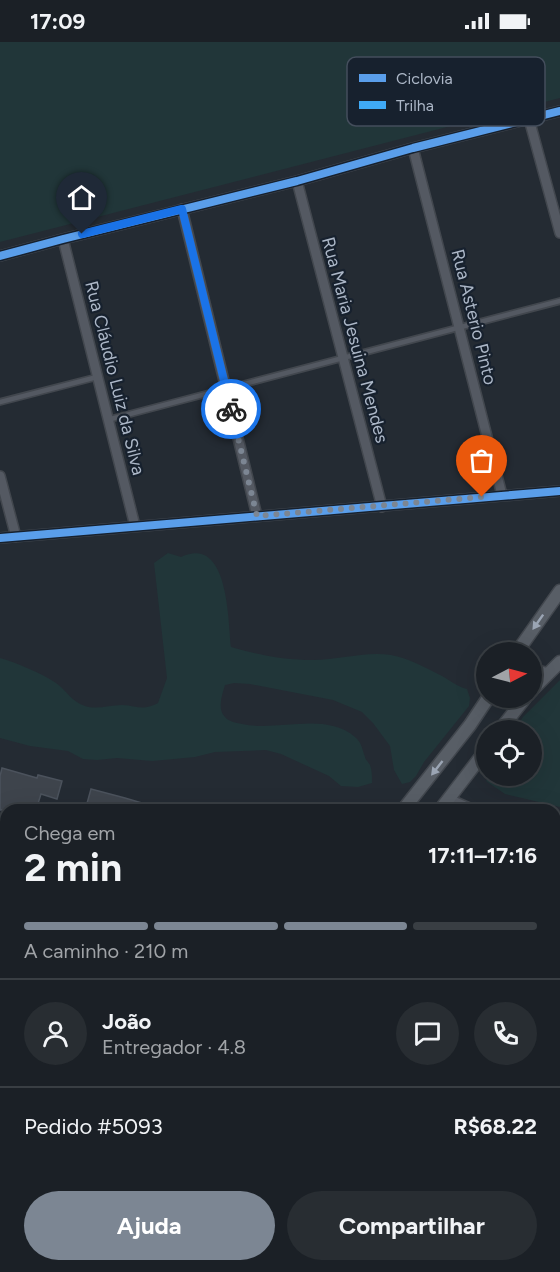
<!DOCTYPE html>
<html lang="pt">
<head>
<meta charset="utf-8">
<style>
	:root { --surface:#1b2026; --page:#282d32; --text:#f1f3f6; --muted:#a0a3a7; --line:#393e43; --accent:#7c8693 }
	body { margin:0; font-family:Figtree,sans-serif; background:var(--page); color:var(--text); height:100vh; display:flex; flex-direction:column; font-size:22px; white-space:nowrap }
	* { box-sizing:border-box; margin:0 }
	p { font-size:20px; color:var(--muted) }
	.icon { flex:none; width:33px; height:33px; fill:none; stroke:currentColor; stroke-width:2; stroke-linecap:round; stroke-linejoin:round }
	.map { position:relative; flex:1; overflow:hidden }
	.drawer { position:absolute; left:0px; top:762px; width:561px; height:468px; display:flex; flex-direction:column; background:var(--surface); border-radius:18px 18px 0 0; box-shadow:0 6px 24px #0002,0 0 0 2px var(--line) }
	.drawer>* { flex:none }
	.needle { width:39px; rotate:84deg }
	.buttons { position:absolute; left:476px; top:600px; display:grid; gap:12px }
	.buttons a { display:grid; place-items:center; width:66px; height:66px; border-radius:50%; background:var(--surface); box-shadow:0 6px 24px #0002,0 0 0 2px var(--line); font-size:30px }
	.pin { position:absolute; display:grid; place-items:center; width:51px; height:51px; color:#fff; margin:-62px -26px; border-radius:50% 50% 50% 0; rotate:-45deg; box-shadow:0 0 6px #0007 }
	.pin .icon { rotate:45deg }
	.courier { position:absolute; display:grid; place-items:center; width:60px; height:60px; margin:-30px; border:4px solid #1a73e8; border-radius:50%; background:#fff; color:#222; box-shadow:0 2px 8px #0007 }
	.overview em { font-style:normal; font-weight:700 }
	.overview div { display:flex; flex-direction:column-reverse }
	.overview { display:flex; align-items:center; justify-content:space-between; height:102px; padding:0 24px }
	h1 { font-size:39px; font-weight:700; line-height:45px }
	.bar { display:grid; grid-template-columns:repeat(4,1fr); gap:9px 6px; align-content:center; height:72px; padding:0 24px }
	.bar i { height:8px; border-radius:4px; background:var(--line) }
	.bar .on { background:var(--accent) }
	.bar p { grid-column:span 4 }
	.line { display:flex; align-items:center; gap:15px; padding:0 24px; border-top:2px solid var(--line) }
	.line div { flex:1 }
	.round { display:grid; place-items:center; flex:none; width:63px; height:63px; border-radius:32px; background:var(--page) }
	.primary-button { display:flex; gap:12px; margin-top:auto; padding:12px 24px }
	.primary-button a { flex:1; height:69px; border-radius:36px; background:var(--accent); color:#fff; font-size:24px; font-weight:700; line-height:69px; text-align:center }
	.primary-button a+a { background:var(--page); color:var(--text) }
	.status { display:flex; justify-content:space-between; align-items:center; height:42px; padding:0 30px; background:var(--surface); direction:ltr }
	.status svg { height:16px; fill:currentColor }
	.map>svg:first-child { display:block }
	.green { fill:#213639 }
	.building { fill:#3e444c; stroke:#4b525c; stroke-width:1.5 }
	.lines { fill:none; stroke-linecap:round; stroke-linejoin:round }
	.service-casing { stroke:#42474e; stroke-width:8 }
	.minor-casing { stroke:#42474e; stroke-width:12 }
	.secondary-casing { stroke:#42474e; stroke-width:15 }
	.service { stroke:#545962; stroke-width:4.5 }
	.minor { stroke:#545962; stroke-width:9 }
	.secondary { stroke:#585e66; stroke-width:12 }
	.quiet { stroke:#3fa9f5; stroke-width:6; stroke-dasharray:12 6; stroke-linecap:butt }
	.cycleway-casing { stroke:#17212e; stroke-width:11 }
	.cycleway { stroke:#5a9eea; stroke-width:8 }
	.oneway { fill:#9ba5b4 }
	.done { stroke:#7c8693; stroke-width:6; stroke-dasharray:0 10.8 }
	.route { stroke:#1a73e8; stroke-width:8 }
	.labels { text-anchor:middle; dominant-baseline:central; stroke-width:4.5; stroke-linejoin:round; paint-order:stroke }
	.street-label { font-size:18px; fill:#acb7c7; stroke:#17212e }
	.key { fill:#17212e; stroke:#444e5c; stroke-width:1.5 }
	.key-label { font-size:16px; fill:#acb7c7 }
</style>
</head>
<body>
<div class="status"><b>17:09</b><svg viewBox="0 0 49 12"><path d="M0 12V9h3v3zM5 12V6h3v6zM10 12V3h3v9zM15 12V0h3v12zM26 1h20v11H26zM47 4h2v5h-2z"/></svg></div>
<div class="map">
<svg width="560" height="1230" viewBox="0 0 560 1230">
	<rect width="100%" height="100%" fill="#242b33"/>
	<path class="green" d="M0 0H560V56L0 200Z
		M168 511 181 515C229 492 228 579 231 605 259 613 284 618 313 618 339 618 365 609 391 613 408 616 424 625 438 632 449 637 455 644 467 647L470 656 469 664 424 720 416 734 410 740 402 742 394 728 390 704 373 681 362 670 333 658 250 642 234 641 225 643C222 653 217 667 225 675 228 679 236 681 242 682 277 690 325 669 355 695 362 701 362 707 365 715 365 717 369 721 370 723 372 728 372 735 372 741L358 745 341 744 329 734 281 712 266 708 215 710 195 715 152 719 117 716 97 718 83 717 68 709 30 704 0 696V616C17 621 41 631 56 641 67 649 71 659 85 664 96 668 110 663 122 663 138 664 142 669 158 661L167 636 154 521Z
		M560 638V765L505 752 486 739 490 734H531V688H514L523 675Z
		M555 1202 560 1208V1230H393L403 1224H555Z"/>
	<path class="building" d="M2 726 37 736 38 733 62 739 57 757 41 752 36 768H0V734Z
		M91 747 125 756 159 766V768H97L86 765Z"/>
	<g class="lines">
		<defs>
			<path id="service" d="M0 360 97 335
				M107 378 560 259"/>
			<path id="minor" d="M529 77 560 191
				M413 106 502 453
				M297 139 382 465
				M182 167 257 474
				M63 197 135 484
				M0 214 63 197 297 139 413 106 560 69
				M0 434 16 495
				M0 496 560 449
				M449 757 474 768
				M555 801 560 803
				M555 824 560 829
				M555 915 560 921
				M555 1011 560 1007
				M555 1135 560 1130
				M555 1188 560 1194
				M218 1224 222 1230
				M255 1224 258 1230
				M366 1230 375 1224"/>
			<path id="secondary" d="M517 610 560 549
				M531 628 547 632
				M531 649 560 620
				M500 688 525 656
				M403 768 470 683 488 656
				M440 768 486 708
				M0 1107 6 1105
				M0 1138 6 1135"/>
		</defs>
		<use href="#service" class="service-casing"/>
		<use href="#minor" class="minor-casing"/>
		<use href="#secondary" class="secondary-casing"/>
		<use href="#service" class="service"/>
		<use href="#minor" class="minor"/>
		<use href="#secondary" class="secondary"/>
		<path class="quiet" d="M555 824 560 829
			M555 915 560 921
			M555 1011 560 1007
			M555 1135 560 1130
			M255 1224 258 1230"/>
		<defs>
			<path id="cycleway" d="M0 214 63 197 297 139 413 106 560 69
				M0 496 560 449"/>
		</defs>
		<use href="#cycleway" class="cycleway-casing"/>
		<use href="#cycleway" class="cycleway"/>
	</g>
	<defs><path id="oneway-solid" d="M-6-.8H1V-3.2L6.5 0L1 3.2V.8H-6Z" transform="scale(1.5)"/></defs>
	<g class="oneway">
		<use href="#oneway-solid" transform="translate(538 580) rotate(125)"/>
		<use href="#oneway-solid" transform="translate(437 726) rotate(128)"/>
	</g>
	<g class="lines">
		<path class="done" d="M231 367 257 474 482 455"/>
		<path class="route" d="M82 192 182 167 231 367"/>
	</g>
	<g class="labels">
		<g class="street-label">
			<text transform="translate(474 275) rotate(76)">Rua Asterio Pinto</text>
			<text transform="translate(355 298) rotate(75)">Rua Maria Jesuina Mendes</text>
			<text transform="translate(115 336) rotate(76)">Rua Cláudio Luiz da Silva</text>
		</g>
	</g>
	<rect x="347" y="15" width="198" height="69" rx="9" class="key"/>
	<rect x="359" y="32" width="27" height="8" fill="#5a9eea"/>
	<rect x="359" y="59" width="27" height="8" fill="#3fa9f5"/>
	<g class="key-label">
		<text x="396" y="42">Ciclovia</text>
		<text x="396" y="69">Trilha</text>
	</g>
</svg>
<div class="buttons">
<a><svg class="needle" viewBox="-14 -14 28 28"><path d="M0-13l5 13h-10z" fill="#e53935"/><path d="M0 13l5-13h-10z" fill="#a0a3a7"/></svg></a>
<a><svg class="icon" aria-label="locate" viewBox="0 0 24 24"><circle cx="12" cy="12" r="6"/><path d="M12 2v4M12 18v4M2 12h4M18 12h4"/></svg></a>
</div>
<div class="pin" style="left:482px;top:455px;background:#ea580c"><svg class="icon" aria-label="bag" viewBox="0 0 24 24"><path d="M5 8h14l-1 12H6zM9 8a3 3 0 0 1 6 0"/></svg></div>
<div class="pin" style="left:82px;top:192px;background:#1f2937"><svg class="icon" aria-label="home" viewBox="0 0 24 24"><path d="M3 11l9-7 9 7M6 9v11h12V9"/></svg></div>
<div class="courier" style="left:231px;top:367px"><svg class="icon" aria-label="bike" viewBox="0 0 24 24"><circle cx="6" cy="16" r="4"/><circle cx="18" cy="16" r="4"/><path d="M6 16l4-8h5l3 8M10 8l3 8H6M13 5h3"/></svg></div>
<section class="drawer">
<div class="overview"><div><h1>2 min</h1><p>Chega em</p></div><em>17:11–17:16</em></div>
<div class="bar"><i class="on"></i><i class="on"></i><i class="on"></i><i></i><p>A caminho · 210 m</p></div>
<div class="line" style="height:108px"><a class="round"><svg class="icon" aria-label="person" viewBox="0 0 24 24"><circle cx="12" cy="8" r="4"/><path d="M4 21q1-7 8-7t8 7"/></svg></a><div><b>João</b><p>Entregador · 4.8</p></div><a class="round"><svg class="icon" aria-label="chat" viewBox="0 0 24 24"><path d="M4 5h16v11H9l-5 4z"/></svg></a><a class="round"><svg class="icon" aria-label="phone" viewBox="0 0 24 24"><path d="M5 4h4l2 5-3 2q2 4 5 5l2-3 5 2v4C11 20 4 13 5 4z"/></svg></a></div>
<div class="line" style="height:78px"><div>Pedido #5093</div><b>R$68.22</b></div>
<div class="primary-button"><a>Ajuda</a><a>Compartilhar</a></div>
</section>
</div>
</body>
</html>
